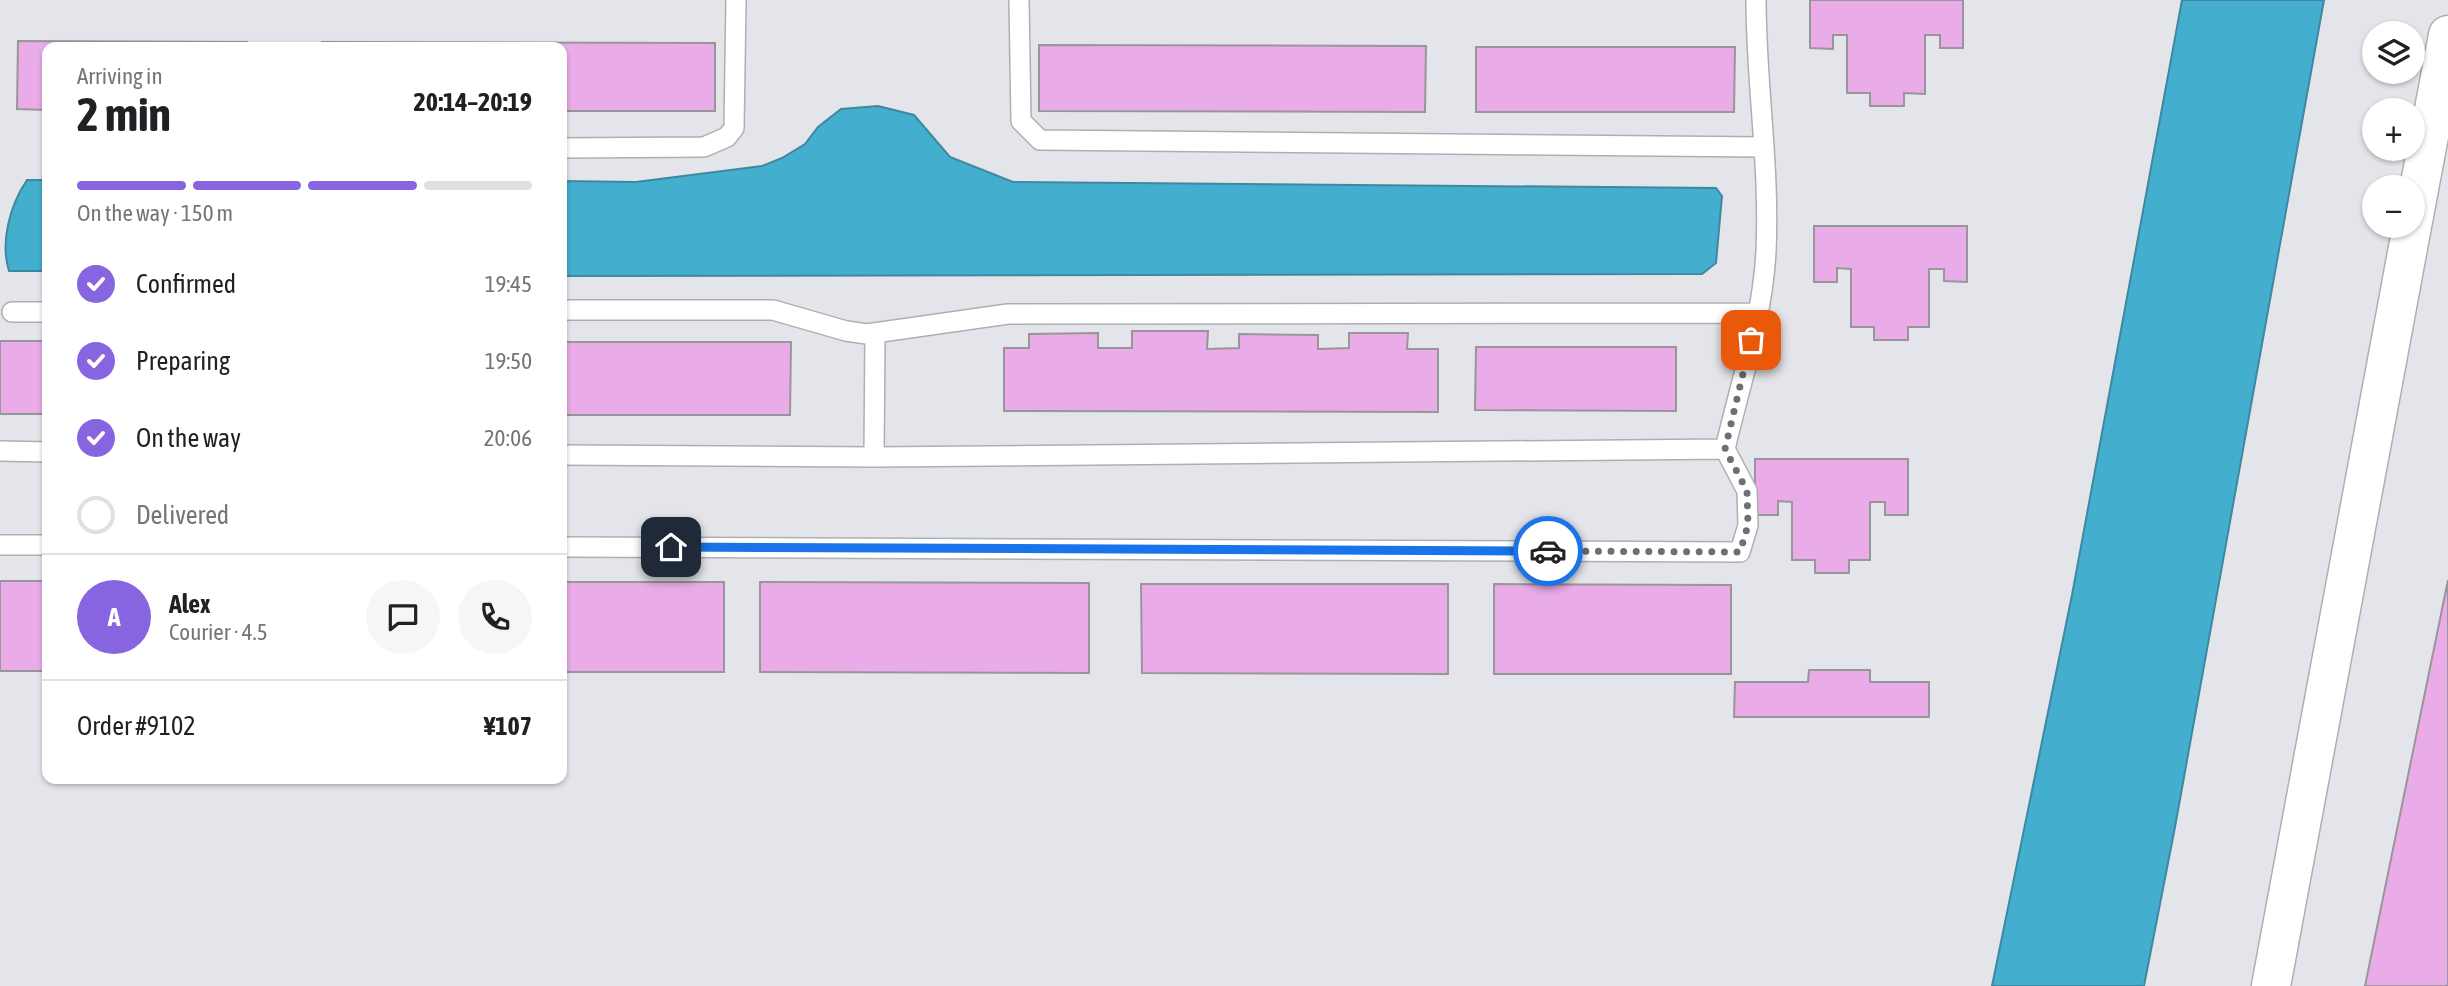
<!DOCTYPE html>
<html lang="en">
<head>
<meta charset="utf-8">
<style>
	:root { --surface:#fff; --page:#f6f6f6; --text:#202124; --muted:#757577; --line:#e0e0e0; --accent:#8764e0 }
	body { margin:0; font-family:"Asap Condensed",sans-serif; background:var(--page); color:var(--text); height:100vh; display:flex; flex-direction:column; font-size:26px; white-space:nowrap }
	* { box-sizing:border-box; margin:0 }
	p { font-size:23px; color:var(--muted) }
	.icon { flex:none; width:38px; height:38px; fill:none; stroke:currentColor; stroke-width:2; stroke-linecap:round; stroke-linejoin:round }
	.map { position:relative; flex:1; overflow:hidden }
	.details { position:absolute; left:42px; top:42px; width:525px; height:742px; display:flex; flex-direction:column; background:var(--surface); border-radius:14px; box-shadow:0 2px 5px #0004 }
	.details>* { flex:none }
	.fabs { position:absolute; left:2362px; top:21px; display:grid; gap:14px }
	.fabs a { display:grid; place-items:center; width:63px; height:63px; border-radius:50%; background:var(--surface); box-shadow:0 2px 5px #0004; font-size:35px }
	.pin { position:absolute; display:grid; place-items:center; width:60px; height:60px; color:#fff; margin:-30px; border-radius:14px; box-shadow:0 4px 10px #0006 }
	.courier { position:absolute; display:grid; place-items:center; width:70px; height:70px; margin:-35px; border:5px solid #1a73e8; border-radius:50%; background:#fff; color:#222; box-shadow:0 2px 9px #0007 }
	.head em { font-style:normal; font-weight:700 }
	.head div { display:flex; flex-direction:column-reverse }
	.head { display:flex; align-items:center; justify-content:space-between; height:119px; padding:0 35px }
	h1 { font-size:46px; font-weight:700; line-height:52px }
	.bar { display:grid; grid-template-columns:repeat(4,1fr); gap:10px 7px; align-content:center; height:84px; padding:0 35px }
	.bar i { height:9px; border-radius:5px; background:var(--line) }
	.bar .active { background:var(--accent) }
	.bar p { grid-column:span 4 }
	.line { display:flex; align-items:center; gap:18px; padding:0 35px; border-top:2px solid var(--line) }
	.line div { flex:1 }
	.round { display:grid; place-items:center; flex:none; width:74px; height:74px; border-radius:37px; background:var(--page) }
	ol { padding:0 35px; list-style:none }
	li { display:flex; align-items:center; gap:21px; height:77px }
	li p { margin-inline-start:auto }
	li .icon { padding:7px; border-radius:50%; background:var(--accent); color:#fff; stroke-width:4 }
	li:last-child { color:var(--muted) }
	li i { width:38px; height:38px; border:4px solid var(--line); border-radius:50% }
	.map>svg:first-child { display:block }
	.water { fill:#44aecf; stroke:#3e88a0; stroke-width:2 }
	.building { fill:#e9ace8; stroke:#999699; stroke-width:2 }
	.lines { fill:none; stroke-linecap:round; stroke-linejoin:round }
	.lane-casing { stroke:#aeafb3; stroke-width:22 }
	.street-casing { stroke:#aeafb3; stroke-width:41 }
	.lane { stroke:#fff; stroke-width:19 }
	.street { stroke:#fff; stroke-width:38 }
	.done { stroke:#6e6f72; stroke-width:7; stroke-dasharray:0 12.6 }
	.route { stroke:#1a73e8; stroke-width:9 }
</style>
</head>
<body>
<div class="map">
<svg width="2448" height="986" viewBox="0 0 2448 986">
	<rect width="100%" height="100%" fill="#e4e5ea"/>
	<path class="water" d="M2182 0H2324L2175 827 2144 986H1992L2072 595Z
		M878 106 914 115 950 157 1013 182 1716 188 1722 196 1716 263 1702 274 562 276V181L636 182 762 166 782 158 805 144 818 127 841 109Z
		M27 180H47V271H9C0 242 10 205 27 180Z"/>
	<path class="building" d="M1810 0H1963V48H1940V35H1925V94L1904 93V106H1870V93H1847V35H1833V49L1810 48Z
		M18 41 247 42V47H47V110L17 109Z
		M322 42 715 43V111H562V47H322Z
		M1039 45 1426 46 1425 112 1039 111Z
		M1476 47H1735L1734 112H1476Z
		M1814 226H1967V282L1944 281V269H1929V327H1908V340H1874V327H1851V269L1837 268V282H1814Z
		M1132 331H1208L1207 349 1239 348V334L1318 335V349L1349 348V333H1408L1407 349H1438V412L1004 411V348H1029V334L1098 333V348H1132Z
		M0 341H47V414H0Z
		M562 342H791L790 415H562Z
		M1476 347H1676V411L1475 410Z
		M1755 459H1908V515H1885V502H1870V560H1849V573H1815V560H1792V502L1778 501V515H1755Z
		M2448 580V986H2365Z
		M0 581H47V671H0Z
		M562 582H724V672H562Z
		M760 582 1089 583V673L760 672Z
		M1141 584H1448V674L1142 673Z
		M1494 584 1731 585V674H1494Z
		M1809 670H1870V682H1929V717H1734L1735 682H1808Z"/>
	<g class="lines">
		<defs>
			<path id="lane" d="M1019 0 1021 121 1040 140 1763 147
				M562 148 704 147 727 137 734 128 736 0
				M562 310H773L846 331 867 334 1008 314 1757 313
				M12 312H47
				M0 451 47 452
				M562 455 874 457 1725 449C1740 384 1763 317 1766 251 1770 167 1756 83 1756 0
				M874 457 875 333
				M0 545H47
				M562 547 1740 552 1748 525 1747 491 1725 449"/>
			<path id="street" d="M2413 221 2448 35
				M2271 986 2412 226"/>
		</defs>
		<use href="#lane" class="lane-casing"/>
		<use href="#street" class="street-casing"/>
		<use href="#lane" class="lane"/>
		<use href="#street" class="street"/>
	</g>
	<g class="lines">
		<path class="done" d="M1548 551 1740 552 1748 525 1747 491 1725 449 1751 340"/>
		<path class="route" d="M671 547 1548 551"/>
	</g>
</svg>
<div class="fabs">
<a><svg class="icon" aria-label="layers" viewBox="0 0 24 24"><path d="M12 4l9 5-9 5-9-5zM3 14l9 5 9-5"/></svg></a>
<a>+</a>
<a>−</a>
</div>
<div class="pin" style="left:1751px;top:340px;background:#ea580c"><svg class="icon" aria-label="bag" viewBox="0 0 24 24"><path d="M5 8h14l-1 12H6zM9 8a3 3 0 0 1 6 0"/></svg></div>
<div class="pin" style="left:671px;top:547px;background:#1f2937"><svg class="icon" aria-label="home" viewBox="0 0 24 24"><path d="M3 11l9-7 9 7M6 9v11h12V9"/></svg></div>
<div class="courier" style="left:1548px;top:551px"><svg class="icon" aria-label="car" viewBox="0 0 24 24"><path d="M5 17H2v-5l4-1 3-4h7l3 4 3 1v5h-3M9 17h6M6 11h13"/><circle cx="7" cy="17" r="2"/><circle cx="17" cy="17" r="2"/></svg></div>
<section class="details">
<div class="head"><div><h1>2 min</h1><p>Arriving in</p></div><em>20:14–20:19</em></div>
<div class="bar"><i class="active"></i><i class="active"></i><i class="active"></i><i></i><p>On the way · 150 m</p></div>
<ol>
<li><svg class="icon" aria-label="check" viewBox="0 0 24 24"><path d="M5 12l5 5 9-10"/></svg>Confirmed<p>19:45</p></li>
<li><svg class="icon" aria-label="check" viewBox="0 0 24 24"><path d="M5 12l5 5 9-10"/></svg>Preparing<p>19:50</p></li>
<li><svg class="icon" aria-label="check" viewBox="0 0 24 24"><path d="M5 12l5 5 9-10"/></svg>On the way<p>20:06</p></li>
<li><i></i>Delivered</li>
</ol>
<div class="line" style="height:126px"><b class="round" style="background:var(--accent);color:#fff">A</b><div><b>Alex</b><p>Courier · 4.5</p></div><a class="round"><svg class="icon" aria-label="chat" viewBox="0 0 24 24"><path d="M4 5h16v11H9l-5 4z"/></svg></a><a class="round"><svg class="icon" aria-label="phone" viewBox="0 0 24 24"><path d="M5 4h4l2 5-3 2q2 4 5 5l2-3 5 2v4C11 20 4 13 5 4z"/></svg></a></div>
<div class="line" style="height:91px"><div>Order #9102</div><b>¥107</b></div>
</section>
</div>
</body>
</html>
